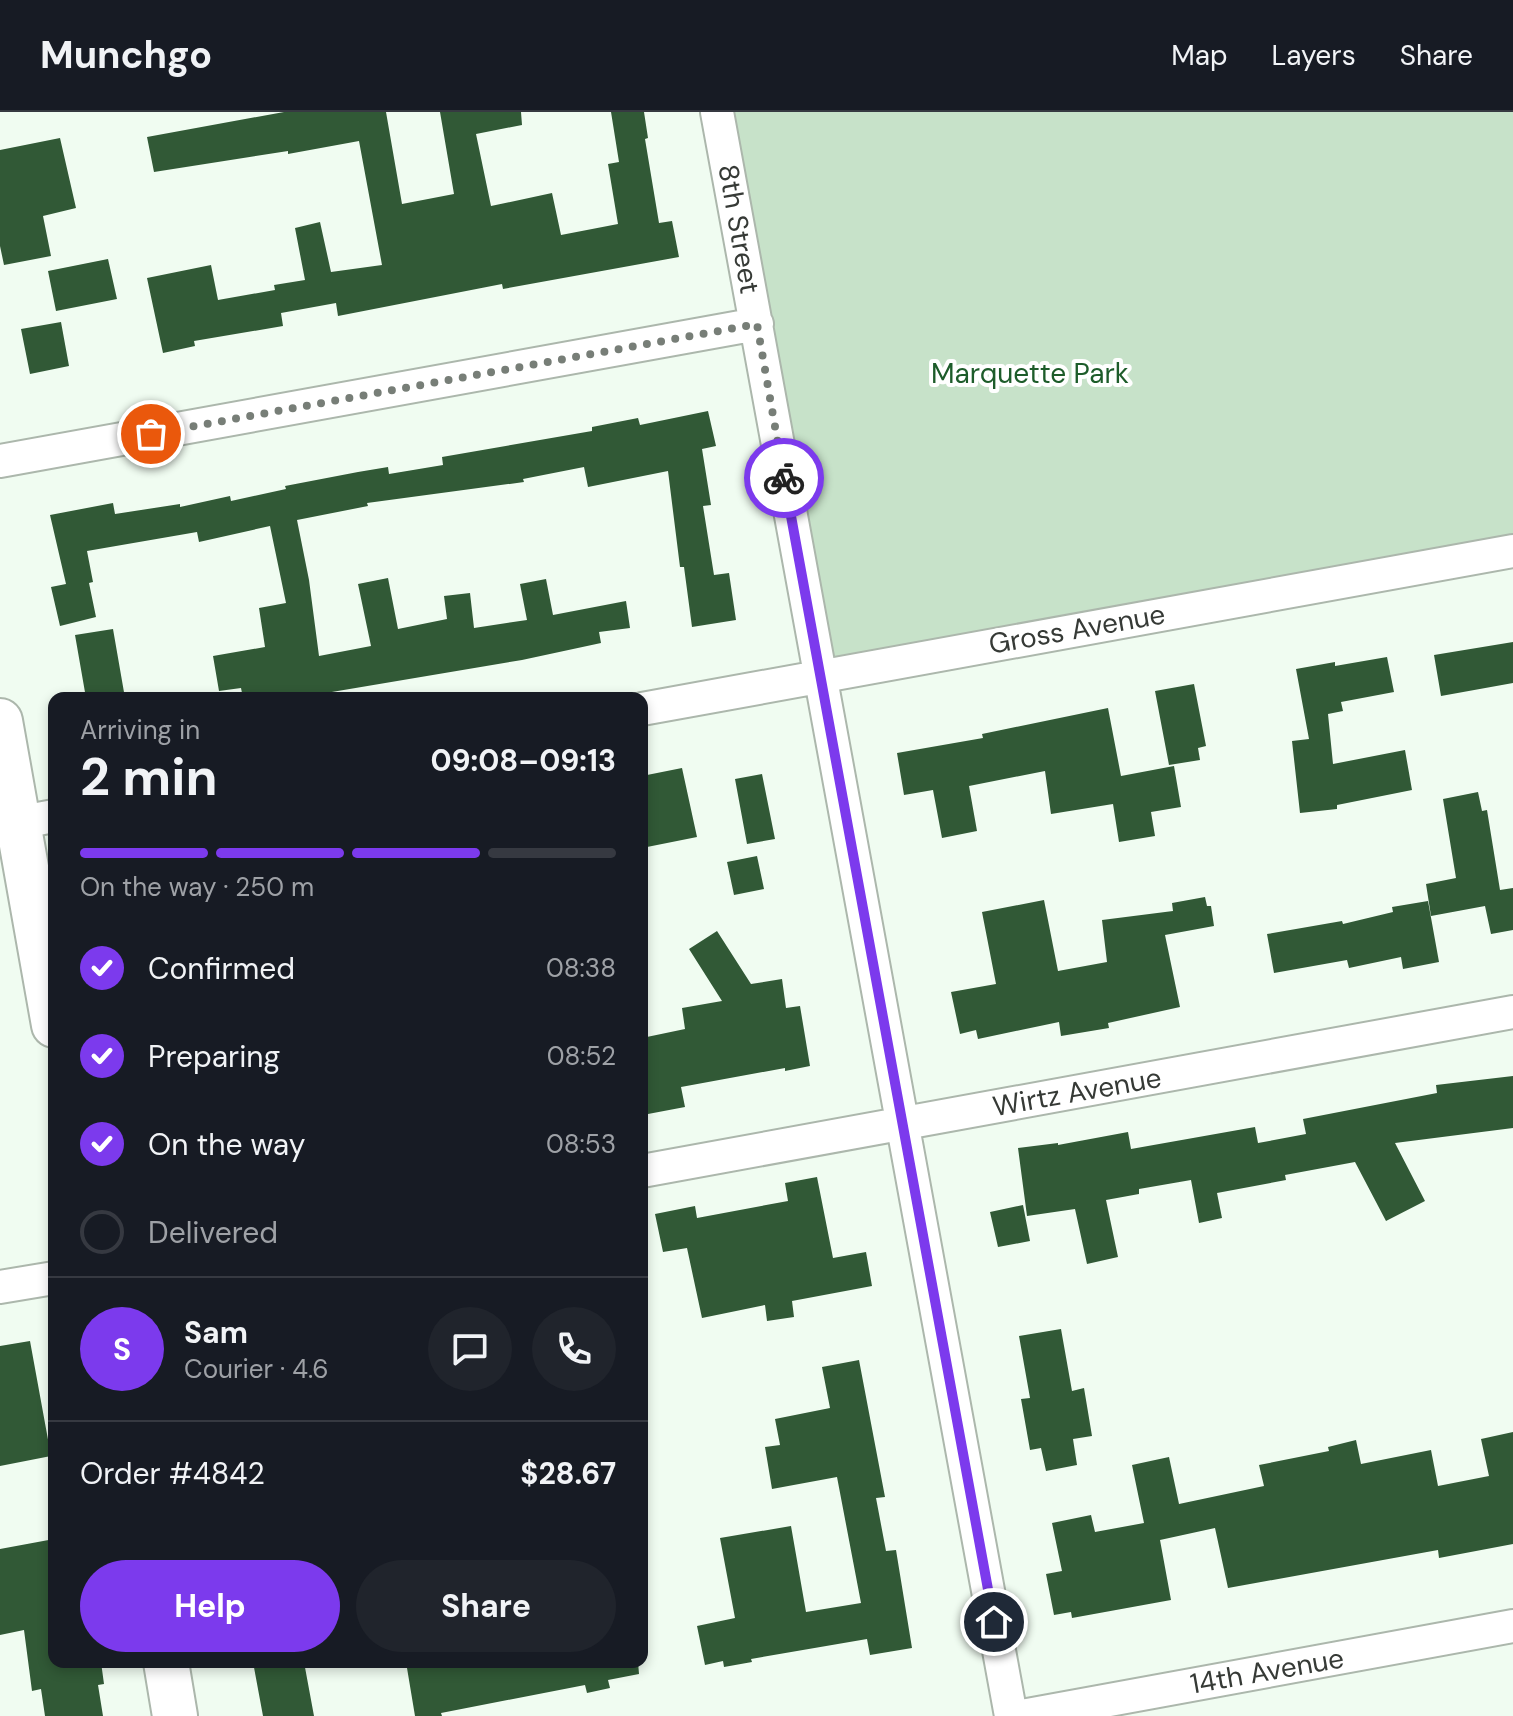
<!DOCTYPE html>
<html lang="en">
<head>
<meta charset="utf-8">
<style>
	:root { --surface:#171b24; --page:#20242c; --text:#f1f3f6; --muted:#9ea1a6; --line:#363941; --accent:#7c3aed }
	body { margin:0; font-family:"DM Sans",sans-serif; background:var(--page); color:var(--text); height:100vh; display:flex; flex-direction:column; font-size:30px; white-space:nowrap }
	* { box-sizing:border-box; margin:0 }
	p { font-size:26px; color:var(--muted) }
	.icon { flex:none; width:44px; height:44px; fill:none; stroke:currentColor; stroke-width:2; stroke-linecap:round; stroke-linejoin:round }
	.map { position:relative; flex:1; overflow:hidden }
	.panel { position:absolute; left:48px; top:580px; width:600px; height:976px; display:flex; flex-direction:column; background:var(--surface); border-radius:16px; box-shadow:0 4px 12px #0003 }
	.panel>* { flex:none }
	.pin { position:absolute; display:grid; place-items:center; width:68px; height:68px; color:#fff; margin:-34px; border:4px solid #fff; border-radius:50%; box-shadow:0 2px 8px #0007 }
	.courier { position:absolute; display:grid; place-items:center; width:80px; height:80px; margin:-40px; border:6px solid #7c3aed; border-radius:50%; background:#fff; color:#222; box-shadow:0 2px 10px #0007 }
	.head em { font-style:normal; font-weight:700 }
	.head div { display:flex; flex-direction:column-reverse }
	.head { display:flex; align-items:center; justify-content:space-between; height:136px; padding:0 32px }
	h1 { font-size:52px; font-weight:700; line-height:60px }
	.bar { display:grid; grid-template-columns:repeat(4,1fr); gap:12px 8px; align-content:center; height:96px; padding:0 32px }
	.bar i { height:10px; border-radius:6px; background:var(--line) }
	.bar .selected { background:var(--accent) }
	.bar p { grid-column:span 4 }
	.line { display:flex; align-items:center; gap:20px; padding:0 32px; border-top:2px solid var(--line) }
	.line div { flex:1 }
	.round { display:grid; place-items:center; flex:none; width:84px; height:84px; border-radius:42px; background:var(--page) }
	ol { padding:0 32px; list-style:none }
	li { display:flex; align-items:center; gap:24px; height:88px }
	li p { margin-inline-start:auto }
	li .icon { padding:8px; border-radius:50%; background:var(--accent); color:#fff; stroke-width:4 }
	li:last-child { color:var(--muted) }
	li i { width:44px; height:44px; border:4px solid var(--line); border-radius:50% }
	.cta { display:flex; gap:16px; margin-top:auto; padding:16px 32px }
	.cta a { flex:1; height:92px; border-radius:48px; background:var(--accent); color:#fff; font-size:32px; font-weight:700; line-height:92px; text-align:center }
	.cta a+a { background:var(--page); color:var(--text) }
	header { display:flex; align-items:center; gap:48px; box-sizing:border-box; height:112px; padding:0 40px; background:var(--surface); border-bottom:2px solid var(--line) }
	header strong { font-size:38px }
	nav { display:flex; gap:44px; margin-inline-start:auto; font-size:28px }
	.map>svg:first-child { display:block }
	.green { fill:#c7e2c9 }
	.building { fill:#315936 }
	.lines { fill:none; stroke-linecap:round; stroke-linejoin:round }
	.street-casing { stroke:#acb7ac; stroke-width:36 }
	.secondary-casing { stroke:#acb7ac; stroke-width:48 }
	.street { stroke:#fff; stroke-width:32 }
	.secondary { stroke:#fff; stroke-width:44 }
	.done { stroke:#777e77; stroke-width:8; stroke-dasharray:0 14.4 }
	.route { stroke:#7c3aed; stroke-width:10 }
	.labels { text-anchor:middle; dominant-baseline:central; stroke-width:8; stroke-linejoin:round; paint-order:stroke }
	.street-label { font-size:28px; fill:#363a36; stroke:#fff }
	.park-label { font-size:28px; fill:#1d5c2a; stroke:#fff }
</style>
</head>
<body>
<header>
<strong>Munchgo</strong>
<nav><a>Map</a><a>Layers</a><a>Share</a></nav>
</header>
<div class="map">
<svg width="1513" height="1604" viewBox="0 0 1513 1604">
	<rect width="100%" height="100%" fill="#f0fcf1"/>
	<path class="green" d="M717 0H1513V439L819 564Z"/>
	<path class="building" d="M284 0H386L402 92 454 82 440 0H521L522 13 476 22 491 94 552 81 561 123 618 112 608 52 619 50 611 0H644L648 26 645 27 659 111 672 109 679 145 503 177 502 172 338 204 336 191 281 201 283 214 194 229 195 234 163 241 147 166 211 153 218 188 275 178 274 173 305 168 295 116 320 110 331 160 382 153 359 29 288 42V39L154 60 147 25Z
		M60 26 76 96 43 104 51 144 4 153 0 134V38Z
		M108 147 117 187 56 199 48 159Z
		M61 210 69 254 30 262 21 217Z
		M708 299 716 334 702 337 711 393 703 394 714 463 729 461 736 508 692 515 684 455H680L668 359 588 375 584 355 523 367 524 370 367 391 368 394 297 408 309 468 319 544 371 534 358 472 388 466 398 517 447 507 444 484 470 481 474 516 527 508 520 472 546 467 553 503 626 489 630 516 599 520 601 531 522 548 314 583V580L278 586H243L241 576 219 579 213 544 265 535 259 496 286 491 270 414 199 430 197 420 87 439 93 470 89 471 96 505 60 514 51 475 66 472 50 403 113 391 115 402 180 392V395L230 384 231 389 286 377 285 374 358 360 388 355 389 362 443 353 442 345 592 319V315L638 306 640 313Z
		M113 517 125 586H86L75 523Z
		M1513 530V571L1441 584 1434 543Z
		M1387 545 1394 580 1341 590 1343 599 1328 602 1333 652 1405 638 1412 678 1337 693V697L1300 701 1292 629 1309 627 1296 557 1335 550V554Z
		M1194 572 1206 634 1198 636 1200 648 1169 653 1155 579Z
		M1108 596 1121 664 1174 654 1181 695 1151 700 1155 724 1119 730 1113 692 1051 702 1045 659 969 674 977 719 942 726 933 678 904 683 897 641 983 626 982 622Z
		M682 656 697 725 642 736V664Z
		M762 662 775 727 747 732 735 667Z
		M1478 680 1482 699 1487 698 1500 778 1513 776V818L1491 822 1485 794 1431 804 1426 772 1456 766 1443 687Z
		M757 744 764 777 734 783 727 750Z
		M1205 785 1207 794H1211L1214 814 1165 823 1180 895 1108 911 1109 916 1061 924 1059 910 978 927 976 918 960 922 951 880 996 872 982 800 1044 788 1058 859 1107 850 1102 808 1173 799 1172 791Z
		M1428 789 1439 850 1403 857 1401 845 1349 856 1347 848 1274 861 1267 822 1342 809 1343 812 1393 800 1392 795Z
		M717 819 751 872 782 867 786 896 800 894 810 954 785 959V956L681 975 685 995 648 1002 642 971V926L685 917 682 896 722 889 689 837Z
		M1513 964V1016L1395 1031 1425 1089 1386 1109 1355 1050 1285 1063 1286 1068 1217 1081 1222 1106 1199 1111 1191 1068 1139 1077V1082L1106 1088 1118 1145 1087 1152 1075 1097 1027 1104 1018 1036 1058 1031V1033L1128 1020 1131 1037 1255 1015 1258 1031 1306 1022 1303 1007 1437 981 1436 973Z
		M817 1065 833 1146 866 1140 872 1174 792 1189 794 1205 767 1209 765 1193 702 1206 687 1136 663 1140 655 1102 695 1094 697 1106 788 1089 785 1071Z
		M1023 1093 1030 1129 998 1135 990 1100Z
		M1061 1217 1072 1279 1084 1276 1092 1324 1073 1327 1077 1353 1046 1359 1041 1336 1030 1338 1021 1287 1030 1286 1019 1224Z
		M30 1229 51 1344 0 1354V1234Z
		M859 1248 885 1385 876 1386 886 1439 896 1438 912 1536 870 1543 867 1527 751 1547 752 1550 724 1555 723 1549 705 1553 697 1514 735 1506 720 1426 791 1414 806 1500 861 1491 837 1365 772 1377 765 1335 780 1333 775 1307 830 1296 822 1255Z
		M1513 1320V1432L1439 1446 1438 1438 1228 1476 1215 1416 1160 1428 1171 1488 1072 1506 1071 1500 1054 1503 1046 1462 1062 1459 1052 1411 1091 1403 1095 1420 1144 1411 1132 1353 1169 1345 1179 1392 1264 1374 1259 1353 1329 1339 1328 1335 1356 1328 1361 1352 1431 1338 1438 1374 1489 1364 1481 1327Z
		M54 1427V1550H101L104 1572 98 1573 103 1604H45L41 1577 32 1579 24 1518 0 1523V1437Z
		M253 1550H304L314 1604H263Z
		M406 1550H472L473 1556 501 1550H638L639 1562 608 1568 610 1576 587 1581 585 1573 441 1601 442 1604H415Z"/>
	<g class="lines">
		<defs>
			<path id="street" d="M717 0 1011 1604
				M0 349 757 212
				M642 597 1513 439
				M0 714 54 704
				M642 1059 1513 900
				M0 1175 54 1166
				M1022 1604 1513 1514"/>
			<path id="secondary" d="M0 609 54 913
				M166 1550 175 1604"/>
		</defs>
		<use href="#street" class="street-casing"/>
		<use href="#secondary" class="secondary-casing"/>
		<use href="#street" class="street"/>
		<use href="#secondary" class="secondary"/>
	</g>
	<g class="lines">
		<path class="done" d="M151 322 757 212 784 366"/>
		<path class="route" d="M784 366 994 1510"/>
	</g>
	<g class="labels">
		<g class="street-label">
			<text transform="translate(739 117) rotate(80)">8th Street</text>
			<text transform="translate(1077 517) rotate(-10)">Gross Avenue</text>
			<text transform="translate(1077 980) rotate(-10)">Wirtz Avenue</text>
			<text transform="translate(1267 1559) rotate(-10)">14th Avenue</text>
		</g>
		<g class="park-label">
			<text x="1030" y="261">Marquette Park</text>
		</g>
	</g>
</svg>
<div class="pin" style="left:151px;top:322px;background:#ea580c"><svg class="icon" aria-label="bag" viewBox="0 0 24 24"><path d="M5 8h14l-1 12H6zM9 8a3 3 0 0 1 6 0"/></svg></div>
<div class="pin" style="left:994px;top:1510px;background:#1f2937"><svg class="icon" aria-label="home" viewBox="0 0 24 24"><path d="M3 11l9-7 9 7M6 9v11h12V9"/></svg></div>
<div class="courier" style="left:784px;top:366px"><svg class="icon" aria-label="bike" viewBox="0 0 24 24"><circle cx="6" cy="16" r="4"/><circle cx="18" cy="16" r="4"/><path d="M6 16l4-8h5l3 8M10 8l3 8H6M13 5h3"/></svg></div>
<section class="panel">
<div class="head"><div><h1>2 min</h1><p>Arriving in</p></div><em>09:08–09:13</em></div>
<div class="bar"><i class="selected"></i><i class="selected"></i><i class="selected"></i><i></i><p>On the way · 250 m</p></div>
<ol>
<li><svg class="icon" aria-label="check" viewBox="0 0 24 24"><path d="M5 12l5 5 9-10"/></svg>Confirmed<p>08:38</p></li>
<li><svg class="icon" aria-label="check" viewBox="0 0 24 24"><path d="M5 12l5 5 9-10"/></svg>Preparing<p>08:52</p></li>
<li><svg class="icon" aria-label="check" viewBox="0 0 24 24"><path d="M5 12l5 5 9-10"/></svg>On the way<p>08:53</p></li>
<li><i></i>Delivered</li>
</ol>
<div class="line" style="height:144px"><b class="round" style="background:var(--accent);color:#fff">S</b><div><b>Sam</b><p>Courier · 4.6</p></div><a class="round"><svg class="icon" aria-label="chat" viewBox="0 0 24 24"><path d="M4 5h16v11H9l-5 4z"/></svg></a><a class="round"><svg class="icon" aria-label="phone" viewBox="0 0 24 24"><path d="M5 4h4l2 5-3 2q2 4 5 5l2-3 5 2v4C11 20 4 13 5 4z"/></svg></a></div>
<div class="line" style="height:104px"><div>Order #4842</div><b>$28.67</b></div>
<div class="cta"><a>Help</a><a>Share</a></div>
</section>
</div>
</body>
</html>
